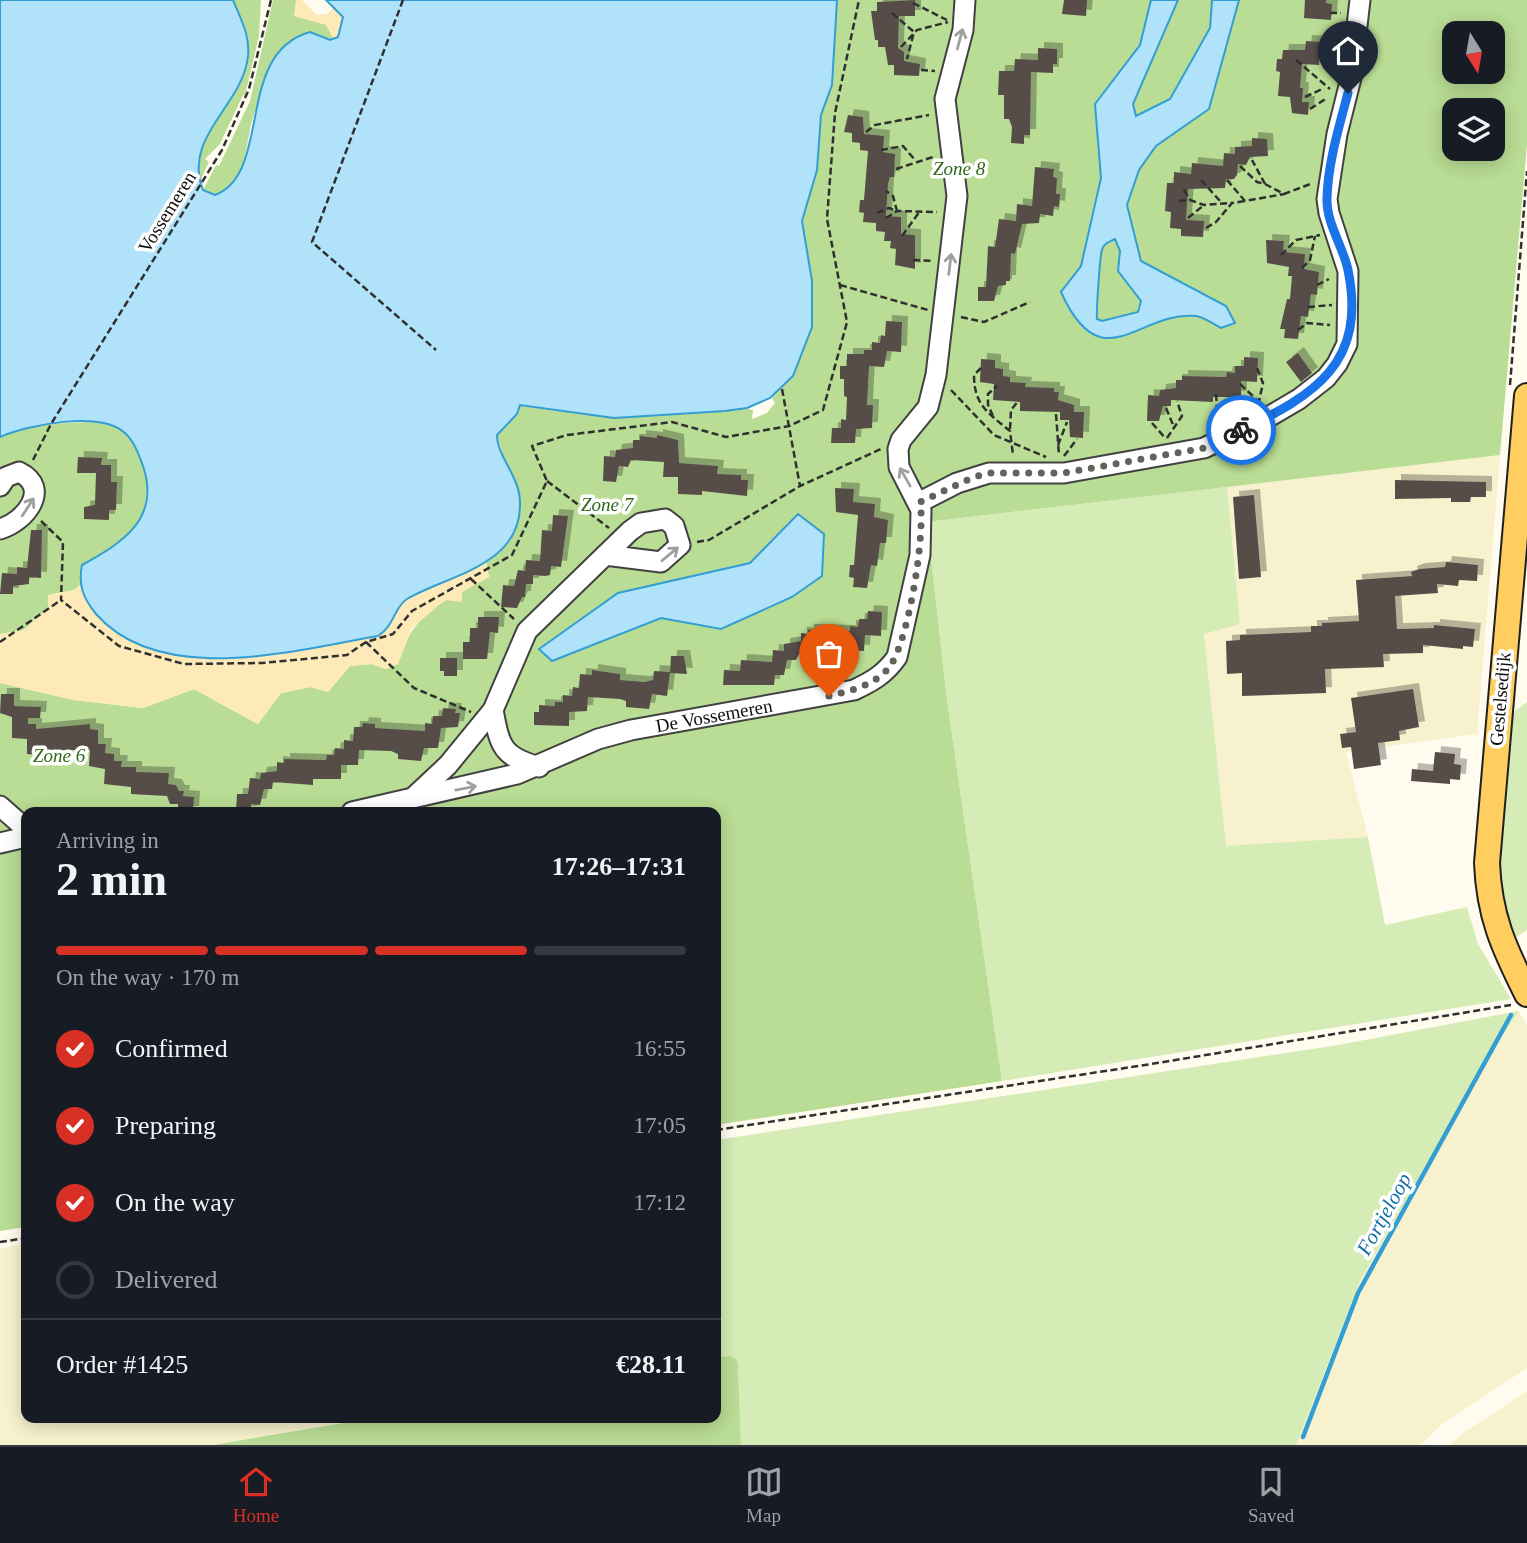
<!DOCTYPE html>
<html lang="en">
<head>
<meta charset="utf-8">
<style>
	:root { --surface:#171b24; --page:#242831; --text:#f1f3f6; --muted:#9ea1a6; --line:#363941; --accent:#d93025 }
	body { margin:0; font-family:"Times New Roman",serif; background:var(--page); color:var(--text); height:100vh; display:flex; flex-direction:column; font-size:26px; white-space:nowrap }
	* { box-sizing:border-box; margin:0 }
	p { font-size:23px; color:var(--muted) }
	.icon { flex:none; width:38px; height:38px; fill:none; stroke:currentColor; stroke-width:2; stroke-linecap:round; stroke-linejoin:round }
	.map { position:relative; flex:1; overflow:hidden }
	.drawer { position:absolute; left:21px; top:807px; width:700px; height:616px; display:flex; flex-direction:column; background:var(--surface); border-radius:14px; box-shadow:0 4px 18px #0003 }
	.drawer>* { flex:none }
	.needle { width:46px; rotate:169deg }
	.buttons { position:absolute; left:1442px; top:21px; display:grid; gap:14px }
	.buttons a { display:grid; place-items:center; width:63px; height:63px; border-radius:14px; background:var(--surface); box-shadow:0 4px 18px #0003; font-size:35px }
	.pin { position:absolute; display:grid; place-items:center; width:60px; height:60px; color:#fff; margin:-72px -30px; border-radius:50% 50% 50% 0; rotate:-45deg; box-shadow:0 0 7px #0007 }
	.pin .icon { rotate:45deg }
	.courier { position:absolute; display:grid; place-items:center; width:70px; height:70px; margin:-35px; border:5px solid #1a73e8; border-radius:50%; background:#fff; color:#222; box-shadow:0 2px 9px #0007 }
	.head em { font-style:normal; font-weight:700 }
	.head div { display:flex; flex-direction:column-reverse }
	.head { display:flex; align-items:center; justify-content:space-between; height:119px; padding:0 35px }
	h1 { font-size:46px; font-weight:700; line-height:52px }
	.bar { display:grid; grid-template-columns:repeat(4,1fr); gap:10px 7px; align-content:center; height:84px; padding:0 35px }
	.bar i { height:9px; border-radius:5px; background:var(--line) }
	.bar .active { background:var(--accent) }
	.bar p { grid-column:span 4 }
	.line { display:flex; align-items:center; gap:18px; padding:0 35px; border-top:2px solid var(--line) }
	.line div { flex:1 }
	ol { padding:0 35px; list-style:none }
	li { display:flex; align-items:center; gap:21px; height:77px }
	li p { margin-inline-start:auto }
	li .icon { padding:7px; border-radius:50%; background:var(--accent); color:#fff; stroke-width:4 }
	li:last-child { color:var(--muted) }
	li i { width:38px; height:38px; border:4px solid var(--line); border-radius:50% }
	.dock { display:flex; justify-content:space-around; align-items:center; height:98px; border-top:2px solid var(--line); background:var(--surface); font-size:19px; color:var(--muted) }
	.dock a { display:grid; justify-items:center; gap:4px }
	.dock .active { color:var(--accent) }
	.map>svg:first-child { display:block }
	.farmland { fill:#f7f1cd }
	.green { fill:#d5ecb6 }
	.forest { fill:#b9dd94; fill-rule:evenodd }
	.sand { fill:#fdeab8 }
	.water { fill:#b0e2f9; stroke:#339ed4; stroke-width:2; fill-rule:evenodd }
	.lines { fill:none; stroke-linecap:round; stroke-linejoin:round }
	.stream { stroke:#339ed4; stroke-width:4.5 }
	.building { fill:#574e49; filter:url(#shadow) }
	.minor-casing { stroke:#414141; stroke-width:23 }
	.major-casing { stroke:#1f1f1f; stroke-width:28 }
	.path { stroke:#303030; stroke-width:2.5; stroke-dasharray:7 3.5; stroke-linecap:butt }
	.minor { stroke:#fff; stroke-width:19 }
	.major { stroke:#ffce5e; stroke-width:24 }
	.oneway { stroke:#9f9f9f }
	.done { stroke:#62615c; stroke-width:7; stroke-dasharray:0 12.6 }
	.route { stroke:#1a73e8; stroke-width:9 }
	.labels { text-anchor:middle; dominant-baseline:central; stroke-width:7; stroke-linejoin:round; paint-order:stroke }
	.park-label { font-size:19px; font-style:italic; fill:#2f691a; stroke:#fff }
	.street-label { font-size:19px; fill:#0e0e0e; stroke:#fff }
	.water-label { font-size:21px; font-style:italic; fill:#106ea6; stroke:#fff }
</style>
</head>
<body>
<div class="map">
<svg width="1527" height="1445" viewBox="0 0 1527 1445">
	<defs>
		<filter id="shadow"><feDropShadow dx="6" dy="-6" stdDeviation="0" flood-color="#0004"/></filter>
	</defs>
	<rect width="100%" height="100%" fill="#fffbee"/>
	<path class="farmland" d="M1500 455 1477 734 1346 752 1368 837 1226 847 1204 634 1240 623 1227 487Z
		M1519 1011 1527 1026V1368L1441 1425 1421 1445H1296L1361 1279 1486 1060Z
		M26 1244V1418H373L213 1445H0V1248Z
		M1527 1391V1445H1450L1463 1433Z"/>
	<path class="green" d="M1227 487 1240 624 1204 634 1226 846 1368 837 1385 925 1467 907 1478 944 1511 999 1002 1081 947 700 927 522Z
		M1527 702V930L1511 940 1495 864 1506 718Z
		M1519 1011 1486 1060 1361 1279 1296 1445H741L738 1363 729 1356 716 1358V1140L1338 1045Z"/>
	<path class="forest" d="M233 0H261L259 36 245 95H243L220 144 205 159 209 162 200 181C187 134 251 92 248 40 247 25 239 14 233 0Z
		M273 0H296V7L326 24 334 40 304 34 288 42 266 76 251 124 243 167 231 187 215 195 203 190 216 165 219 166 250 101Z
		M837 0H1151L1140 45 1095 104 1101 178 1081 266 1061 292C1101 382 1137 310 1196 316 1204 317 1213 324 1221 328L1225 306 1141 261 1127 205 1139 170 1156 146 1209 109 1239 0H1527V144L1500 455 927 522 947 700 1002 1081 716 1125V812H26V1227L0 1231V683L74 700 143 708 194 689 258 724 281 693 311 687 328 692 350 666 371 664 386 669 397 664C415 609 442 603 489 577L486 563 501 551 502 452 497 435 514 418 520 405 614 418 744 408 753 410 752 419 767 413 775 403 772 398 802 355 812 327V281L802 221 817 170 821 115 832 85ZM1454 33H1493V72H1454ZM1454 110H1493V149H1454ZM798 515 721 629 661 618 618 593 750 563Z
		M1178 0H1212L1210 28 1169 99 1136 116 1133 104Z
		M1115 239 1120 251 1118 271 1141 301 1138 312 1102 321 1097 319C1096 315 1100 254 1102 250 1104 244 1109 242 1115 239Z
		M94 422C104 425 117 425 125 432 149 452 153 497 138 523 125 544 104 553 82 565L81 584 74 590 48 595V608L24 630 0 634V437C31 424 60 423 94 422Z
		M729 1356 735 1358 738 1363 741 1445H213L373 1418H716V1358Z"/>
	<path class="sand" d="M296 0H302L317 15 327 14 333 8 324 0C341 8 351 25 334 40L326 25 294 16Z
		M486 563 489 577 462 592V602L445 600 412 628 398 664 386 669 371 664 350 666 328 692 311 687 281 693 258 724 194 689 143 708 74 700 0 683V634L24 630 48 608V595L74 590 81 584 83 593 276 655 364 638 397 612 405 600Z"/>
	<path class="water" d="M0 0H233C241 20 250 34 248 56 243 106 182 136 203 190L215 195C273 173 234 53 310 32L330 40 338 37 343 17 326 0H837L832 85 821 115 817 170 802 221 812 281V327L793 376 770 398 747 408 725 411 614 418 520 405 517 414 497 435C497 457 521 477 520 505 520 566 448 575 407 599 394 607 395 625 378 636 296 650 161 688 96 614 83 598 78 585 82 565 122 543 161 519 143 466 139 455 134 441 125 433 100 410 28 425 0 437Z
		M1151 0H1178L1133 104 1136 116 1170 99 1210 28 1212 0H1239L1209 109 1156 146 1139 170 1127 205 1141 261 1226 306 1235 323 1221 328C1213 324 1204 317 1196 316 1139 310 1102 383 1061 292L1081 266 1101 178 1095 104 1140 45ZM1115 239 1120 251 1118 271 1141 301 1138 312 1102 321 1097 319C1096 315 1100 254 1102 250 1104 243 1109 242 1115 239Z
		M798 514 824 534 822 576 792 597 721 629 661 618 552 661 539 649 618 593 750 563Z"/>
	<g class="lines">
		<path class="stream" d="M1303 1437 1358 1293 1511 1015"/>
	</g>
	<path class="building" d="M915 0V16H899L898 48 904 52V61L920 64 919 76 894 75V65H888L885 47H878V40H875L871 11H877V2Z
		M1064 0H1087L1086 16 1062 14Z
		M1305 0H1326V3L1332 4 1331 20 1304 18Z
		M1306 41 1321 42 1319 65 1302 64 1300 88H1303L1302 102H1309L1308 115 1292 113 1290 97 1278 96 1280 72 1276 71 1277 59H1282L1283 50H1305Z
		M1038 48 1057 49V64H1053V73L1031 72 1030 135H1024V144L1011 143 1012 127 1009 119H1004V95H998L999 71H1014L1015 59 1038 60Z
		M848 115 863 117 864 134 884 136 883 152 895 154 894 177H890L888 184 886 216 901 217V234L915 235V269L895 265 896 249 890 248 891 241H884L885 232 876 231V223L863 222 864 213 859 212 860 200H864L868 151 860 150V143L852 142V133L844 132Z
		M1252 138 1267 139 1268 156 1250 157 1246 165 1238 164 1237 175 1234 179H1226L1225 188 1188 189 1186 220 1204 221 1203 237 1181 236V229L1170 228 1171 212 1165 211 1167 183H1174V172L1191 174 1192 163 1223 166 1224 153 1235 154V147L1252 146Z
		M1035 167 1054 169 1053 177 1057 178 1056 194H1060L1059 207 1054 206 1053 216 1040 214 1039 223 1022 224 1015 254 1011 253 1010 281H1006V285L998 286 994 301H978V287H986L988 246 995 247 999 219 1016 221 1017 204 1032 206Z
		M1266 240 1284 241 1283 252 1305 254 1304 269 1319 272 1317 295 1311 294 1308 317 1301 316 1298 339 1284 338 1285 329H1280L1287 299H1290L1292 276H1288L1289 267 1267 263Z
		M886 321 902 322 901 352 887 351 884 367 869 366 867 405H873L872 428 856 429 855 443H831L832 428H841V419L846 420 847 397 844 396V379H840V366H847V354H864V350H872V342L880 343 881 335 885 336Z
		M1298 353 1312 373 1301 382 1286 362Z
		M1244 357 1258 358 1257 382 1241 381V397H1213V402L1171 400V406H1163L1159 421H1147L1148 395 1159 396 1160 390 1176 388V380H1182V376L1226 377 1227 372 1235 373V366H1244Z
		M981 359 995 360V368L1003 369V376L1010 377V382L1026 383 1025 387 1054 388V392H1059L1058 400 1074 405V412H1084L1083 438 1070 437 1069 420H1060V412L1020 411V402L993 400 994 384 980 382Z
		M657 435 678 440 679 463 718 466 717 474 741 475V480H748L747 496 702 491V495L678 494V477H663L664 462 631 460 628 467 619 466 616 482 603 481 604 456 615 457 616 450 633 448V440H640V436L657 438Z
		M78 457 102 458 101 465H111V482H117L116 510H109V520L84 519V507L95 505 96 473H77Z
		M1395 480 1486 482V497H1471L1470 502H1451V498L1395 499Z
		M835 488 854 489 853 502 875 504 874 517 888 520 886 543H880L877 566 871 565 867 588 853 587 854 578 849 577 850 565H854L858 515 836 512Z
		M1254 495 1261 577 1239 579 1233 497Z
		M553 515 568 516 561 567 551 566 550 575 545 576 533 575V584H526L525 597H522L517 608 501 607 503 585 514 586 518 570 525 571 526 560 540 561 542 530 552 531Z
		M31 530H42L41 578 29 577V584L13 586V594H0L2 573 17 574V567L27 568Z
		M1446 562 1478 565 1477 581 1459 580 1458 586 1437 584 1438 593 1395 596 1397 629 1434 628V625L1475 629 1473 647 1463 646V649L1423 645V653L1383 654 1384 667 1325 669 1326 693 1242 696V673L1227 674 1226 641 1240 640V635L1311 632V626H1322V623L1359 621 1356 580 1412 576 1411 572 1419 569 1445 567Z
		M868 611 882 612 881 636 865 635 864 651 836 649V656L799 654 796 660H787L784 675H775L774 685H723L724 670 740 671 741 660 772 662 773 650 784 651V644L801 641V633L808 634V630L850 631V626L858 627 859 619H867Z
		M478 617H499L498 633 490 632 487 659H463V642H470V628H478Z
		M671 656H684L687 674 670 673Z
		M440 658H457V676H444V671H440Z
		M592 670 620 674V680L644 682 653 680 654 671 670 672 667 696 652 694 649 709 626 707V701L620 699 588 697 587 711 569 712V726L534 725V712H539V705L555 706V702H563V695L572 696 573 687 579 688 580 674 592 675Z
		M1413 689 1419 727 1399 731 1400 740 1378 743 1381 765 1354 769 1351 747 1342 748 1340 734 1356 732 1351 698Z
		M1 694H14V706L41 707 40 718H28V724H36V729L90 724V729L98 730V744H106L105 753 114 754V761H122L121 767H136V772L169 773 168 784 176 785 179 791H184L183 796 194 797 193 812H178V804H170L167 796 131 794V787L104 784 105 769 89 766 90 750H51V756L27 754V739L12 738V717L0 713Z
		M443 708 456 709 455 713H460L458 727 441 728 438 748H424L421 761 398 759V754L391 751 359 750 358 765H341V779H313V785L273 782 272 789H264L260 805 251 804V812H236L237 794H248L250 778 260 779 261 773 277 771V762L284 763V759L326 760 327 755H334L335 748 344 749V740L353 741 354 727H362L363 723 375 724V728L425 731V723L432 724 433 716H442Z
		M1435 752 1455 754 1454 764 1461 765 1460 780 1450 779V784L1411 781 1412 769 1433 771Z"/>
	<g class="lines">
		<defs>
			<g id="minor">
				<path d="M0 486 6 477 19 472C52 488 25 522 0 529"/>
				<path d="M920 502 957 483 989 473H1064L1204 448 1265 419 1299 399 1326 378 1337 364 1347 344 1348 271 1329 213 1327 199 1337 134 1351 78 1360 0"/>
				<path d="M493 710C500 746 501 756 539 767"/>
				<path d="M415 796 448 765 493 710 527 631 630 531 641 523 665 519 674 526 680 545 661 562 605 555"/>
				<path d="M0 806 26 829"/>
				<path id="s1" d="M352 812 517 774 598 739 631 730 854 690C873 681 885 674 897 657L920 555 921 510 899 467 898 449 901 440 928 407 936 375 957 196 945 99 963 30 965 0"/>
				<path d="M0 843 26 837"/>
			</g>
			<path id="major" d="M1527 396 1487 863C1489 916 1504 948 1527 994"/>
		</defs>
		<use href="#minor" class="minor-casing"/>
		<use href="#major" class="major-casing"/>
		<path class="path" d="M403 0 312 242 436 350
			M913 3 947 20
			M892 13 914 32 907 59
			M1330 13H1341
			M901 47 917 30 948 22
			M1318 52 1337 62
			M1296 60 1330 89
			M921 70 935 71
			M1305 97 1324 88
			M1310 109 1327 98
			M866 132 875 125 929 115
			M881 150 903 146 915 160
			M1240 166 1257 182 1265 184 1252 160
			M896 169 936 156
			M1201 180 1221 202
			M1227 180 1245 201 1284 194
			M1265 184 1284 194 1313 183
			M1184 190 1190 200
			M1179 201 1190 200 1204 205 1232 203
			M877 213 889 208 897 211 893 196 886 191
			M886 218 897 211 937 212
			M1188 218 1204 205
			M1206 228 1216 222 1232 203 1245 201
			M902 236 920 211
			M1281 255 1296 240 1320 235
			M913 260 934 261
			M1302 268 1310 260 1315 236
			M840 285 928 310
			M1317 285 1329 279
			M1308 307 1332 305
			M961 317 984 322 1030 302
			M1298 330 1307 323 1330 325
			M981 368 974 375C974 405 988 413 1010 431L1013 455
			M1257 368 1263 383 1259 401
			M1240 384 1258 401
			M1510 385 1527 171
			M782 389 800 486
			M951 390 994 435 1046 457
			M1216 394 1218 422
			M1166 408 1174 427
			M1056 414 1059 455
			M993 416 988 405V394L997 386
			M1152 423 1166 439
			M1010 429 1011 410 1019 400
			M1167 438 1182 416 1177 401
			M1058 445 1067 422
			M1064 456 1077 439
			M33 460 51 424 222 150 249 89 271 0
			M547 481 609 528
			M41 521 63 542 61 600 119 646 184 664 262 663 347 655 366 642 393 634 412 611 512 555 547 481 532 446 567 435 672 422 726 437 789 426 823 410 847 322 827 219 835 113 859 0
			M697 542 709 540 800 486 881 449
			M471 579 514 619
			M0 642 61 600
			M366 642 414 688 471 712
			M716 1130 1145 1065 1511 1005
			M0 1242 26 1238"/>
		<use href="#minor" class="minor"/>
		<use href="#major" class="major"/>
	</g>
	<defs><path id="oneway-shaft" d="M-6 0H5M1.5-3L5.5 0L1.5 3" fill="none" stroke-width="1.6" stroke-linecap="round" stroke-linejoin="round" transform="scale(1.75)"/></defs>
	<g class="oneway">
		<use href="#oneway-shaft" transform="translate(960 39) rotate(-75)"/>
		<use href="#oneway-shaft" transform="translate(950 264) rotate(-83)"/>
		<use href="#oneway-shaft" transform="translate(905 477) rotate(-120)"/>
		<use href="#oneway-shaft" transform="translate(28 507) rotate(-57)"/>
		<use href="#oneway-shaft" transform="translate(670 554) rotate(-40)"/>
		<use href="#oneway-shaft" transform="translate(466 788) rotate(-11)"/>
	</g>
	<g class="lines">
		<path class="done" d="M829 696C850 691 872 686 887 670 908 649 926 532 920 502L974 477 989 473H1064L1204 448 1241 430"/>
		<path class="route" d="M1241 430C1315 395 1367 363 1348 270 1343 246 1326 223 1327 198 1328 163 1339 127 1348 93"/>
	</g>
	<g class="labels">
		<g class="park-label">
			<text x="959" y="168">Zone 8</text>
			<text x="607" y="504">Zone 7</text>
			<text x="59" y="755">Zone 6</text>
		</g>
		<g class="street-label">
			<text transform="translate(167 212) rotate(-58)">Vossemeren</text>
			<text transform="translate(1500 699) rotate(-85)">Gestelsedijk</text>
			<text stroke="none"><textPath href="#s1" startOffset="376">De Vossemeren</textPath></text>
		</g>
		<g class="water-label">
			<text transform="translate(1384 1214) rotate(-61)">Fortjeloop</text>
		</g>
	</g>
</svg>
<div class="buttons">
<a><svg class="needle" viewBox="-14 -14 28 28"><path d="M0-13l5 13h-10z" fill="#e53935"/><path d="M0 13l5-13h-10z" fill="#9ea1a6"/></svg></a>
<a><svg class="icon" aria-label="layers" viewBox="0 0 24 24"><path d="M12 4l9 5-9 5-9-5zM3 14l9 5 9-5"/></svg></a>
</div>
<div class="pin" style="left:829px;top:696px;background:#ea580c"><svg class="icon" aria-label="bag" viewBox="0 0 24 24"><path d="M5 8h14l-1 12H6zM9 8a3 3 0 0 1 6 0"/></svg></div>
<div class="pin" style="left:1348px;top:93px;background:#1f2937"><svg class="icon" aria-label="home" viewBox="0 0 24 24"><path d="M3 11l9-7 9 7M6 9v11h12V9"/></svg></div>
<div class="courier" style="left:1241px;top:430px"><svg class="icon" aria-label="bike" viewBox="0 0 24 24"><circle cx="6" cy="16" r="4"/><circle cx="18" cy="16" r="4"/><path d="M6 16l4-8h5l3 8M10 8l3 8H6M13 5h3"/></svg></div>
<section class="drawer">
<div class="head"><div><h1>2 min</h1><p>Arriving in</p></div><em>17:26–17:31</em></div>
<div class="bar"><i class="active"></i><i class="active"></i><i class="active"></i><i></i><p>On the way · 170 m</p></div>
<ol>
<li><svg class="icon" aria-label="check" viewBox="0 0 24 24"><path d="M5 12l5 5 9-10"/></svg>Confirmed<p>16:55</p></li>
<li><svg class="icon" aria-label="check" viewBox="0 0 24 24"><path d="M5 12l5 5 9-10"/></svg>Preparing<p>17:05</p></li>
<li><svg class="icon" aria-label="check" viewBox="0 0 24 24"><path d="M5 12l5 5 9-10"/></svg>On the way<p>17:12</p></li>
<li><i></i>Delivered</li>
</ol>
<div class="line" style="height:91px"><div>Order #1425</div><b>€28.11</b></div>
</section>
</div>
<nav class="dock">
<a class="active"><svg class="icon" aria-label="home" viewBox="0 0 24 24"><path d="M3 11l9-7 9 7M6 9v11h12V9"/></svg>Home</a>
<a><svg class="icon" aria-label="map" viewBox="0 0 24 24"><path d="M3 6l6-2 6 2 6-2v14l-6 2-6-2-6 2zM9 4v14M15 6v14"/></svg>Map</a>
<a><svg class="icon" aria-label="saved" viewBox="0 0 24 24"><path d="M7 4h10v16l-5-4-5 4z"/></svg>Saved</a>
</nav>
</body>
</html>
